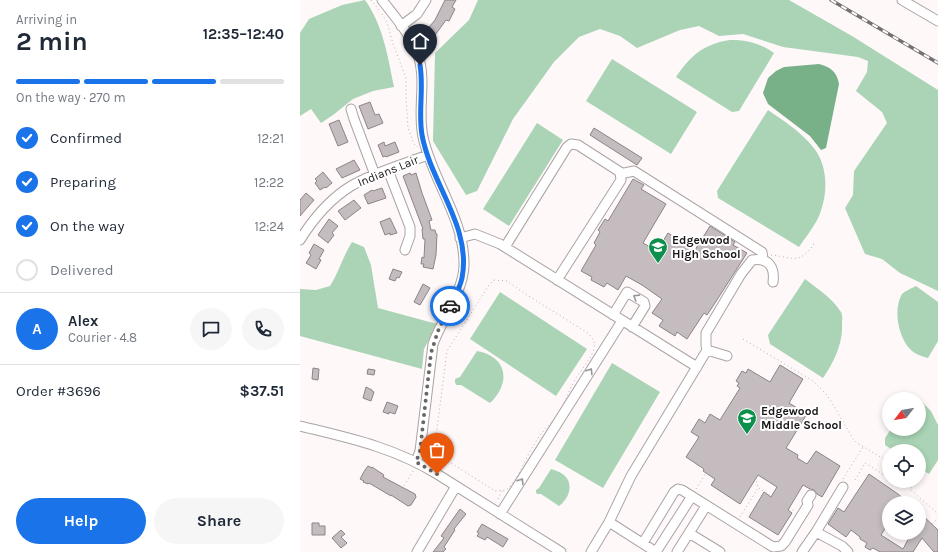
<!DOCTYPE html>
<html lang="en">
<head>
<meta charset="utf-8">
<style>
	:root { --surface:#fff; --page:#f6f6f7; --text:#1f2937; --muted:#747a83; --line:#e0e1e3; --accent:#1a73e8 }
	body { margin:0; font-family:Karla,sans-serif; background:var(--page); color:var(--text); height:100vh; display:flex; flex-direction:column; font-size:15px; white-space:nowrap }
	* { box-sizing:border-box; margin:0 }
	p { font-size:13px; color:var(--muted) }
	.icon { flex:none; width:22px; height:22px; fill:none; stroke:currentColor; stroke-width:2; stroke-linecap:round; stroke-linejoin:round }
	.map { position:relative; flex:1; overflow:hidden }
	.side { display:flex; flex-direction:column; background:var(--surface); width:300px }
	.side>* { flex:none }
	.needle { width:26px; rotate:239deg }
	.tools { position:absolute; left:582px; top:392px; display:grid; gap:8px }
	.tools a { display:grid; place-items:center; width:44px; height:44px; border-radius:50%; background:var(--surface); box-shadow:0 2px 6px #0003; font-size:20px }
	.pin { position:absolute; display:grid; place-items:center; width:34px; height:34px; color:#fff; margin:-41px -17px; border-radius:50% 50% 50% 0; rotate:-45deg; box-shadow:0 0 4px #0007 }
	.pin .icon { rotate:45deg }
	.courier { position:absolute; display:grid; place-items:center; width:40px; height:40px; margin:-20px; border:3px solid #1a73e8; border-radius:50%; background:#fff; color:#222; box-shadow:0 1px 5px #0007 }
	.overview em { font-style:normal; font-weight:700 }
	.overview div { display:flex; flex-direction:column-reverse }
	.overview { display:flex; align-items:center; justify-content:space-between; height:68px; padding:0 16px }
	h1 { font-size:26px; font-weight:700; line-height:30px }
	.bar { display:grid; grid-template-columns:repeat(4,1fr); gap:6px 4px; align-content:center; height:48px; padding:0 16px }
	.bar i { height:5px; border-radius:3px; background:var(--line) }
	.bar .active { background:var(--accent) }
	.bar p { grid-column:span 4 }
	.line { display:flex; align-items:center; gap:10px; padding:0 16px; border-top:1px solid var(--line) }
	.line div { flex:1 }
	.round { display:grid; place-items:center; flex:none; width:42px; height:42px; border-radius:21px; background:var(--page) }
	ol { padding:0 16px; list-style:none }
	li { display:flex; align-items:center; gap:12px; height:44px }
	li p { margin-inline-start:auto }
	li .icon { padding:4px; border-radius:50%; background:var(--accent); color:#fff; stroke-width:4 }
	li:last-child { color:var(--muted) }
	li i { width:22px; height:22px; border:2px solid var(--line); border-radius:50% }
	.action { display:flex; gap:8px; margin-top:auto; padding:8px 16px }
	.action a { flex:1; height:46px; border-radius:24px; background:var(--accent); color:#fff; font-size:16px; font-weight:700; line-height:46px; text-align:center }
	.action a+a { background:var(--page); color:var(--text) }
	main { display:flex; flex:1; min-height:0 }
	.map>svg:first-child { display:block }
	.green { fill:#aad4b5 }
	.water { fill:#78b088 }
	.building { fill:#c4bcbe; stroke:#8c8486 }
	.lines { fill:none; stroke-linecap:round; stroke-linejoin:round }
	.minor-casing { stroke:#aba3a4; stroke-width:11 }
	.path { stroke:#b6b1b2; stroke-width:1; stroke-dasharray:1 3; stroke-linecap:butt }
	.minor { stroke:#fff; stroke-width:9 }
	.rail-casing { stroke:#757172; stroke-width:3.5 }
	.rail { stroke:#fff; stroke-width:2; stroke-dasharray:6; stroke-linecap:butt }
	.oneway { stroke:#989797 }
	.done { stroke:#6a6667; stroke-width:4; stroke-dasharray:0 7.2 }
	.route { stroke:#1a73e8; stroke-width:5 }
	.labels { text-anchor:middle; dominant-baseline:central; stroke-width:4; stroke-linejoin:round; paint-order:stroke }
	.street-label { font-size:12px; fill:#1a1718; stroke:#fff }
	.poi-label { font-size:12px; font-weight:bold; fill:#1a1718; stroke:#fff; text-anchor:start }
</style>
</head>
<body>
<main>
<section class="side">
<div class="overview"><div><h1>2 min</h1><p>Arriving in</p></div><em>12:35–12:40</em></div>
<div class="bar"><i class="active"></i><i class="active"></i><i class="active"></i><i></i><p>On the way · 270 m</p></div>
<ol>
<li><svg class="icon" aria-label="check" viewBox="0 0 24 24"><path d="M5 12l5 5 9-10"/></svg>Confirmed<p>12:21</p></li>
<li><svg class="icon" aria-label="check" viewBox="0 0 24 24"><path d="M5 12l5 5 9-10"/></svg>Preparing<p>12:22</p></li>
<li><svg class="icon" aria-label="check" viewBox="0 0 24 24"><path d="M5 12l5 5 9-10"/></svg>On the way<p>12:24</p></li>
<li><i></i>Delivered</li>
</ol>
<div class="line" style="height:72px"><b class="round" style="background:var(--accent);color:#fff">A</b><div><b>Alex</b><p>Courier · 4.8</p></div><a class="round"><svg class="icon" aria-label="chat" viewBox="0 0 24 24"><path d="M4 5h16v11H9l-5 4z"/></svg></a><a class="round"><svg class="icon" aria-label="phone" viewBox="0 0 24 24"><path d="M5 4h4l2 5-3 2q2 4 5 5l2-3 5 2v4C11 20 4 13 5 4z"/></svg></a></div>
<div class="line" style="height:52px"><div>Order #3696</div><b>$37.51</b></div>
<div class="action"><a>Help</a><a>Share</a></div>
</section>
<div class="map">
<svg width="638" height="552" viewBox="0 0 638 552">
	<rect width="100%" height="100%" fill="#fef8f9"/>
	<path class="green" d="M65 0C83 25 88 57 94 87L73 91 53 99 33 115 21 123 11 109 0 116V33L9 19 42 5Z
		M178 0H489L552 36 638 90V291L600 273 582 259 565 254 545 208 553 195 554 171 587 123 582 112 556 91 567 72 568 61 558 57 483 47 443 34 419 36 399 26 380 30 337 48 320 36 300 29 279 37 254 62 213 119 177 191 166 195 133 141 135 53 169 20Z
		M430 40C447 40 460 43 474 53L439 111 432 112 376 77C391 55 404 44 430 40Z
		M312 59 397 112 371 154 286 101Z
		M468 110C484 121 501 132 513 147 530 167 528 200 516 222 511 231 504 239 499 247L418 198 417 191Z
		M237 123 263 140 209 226 183 209Z
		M52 242 64 247 71 265 78 308 137 324 124 349 122 369 0 336V289L16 290 30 286C39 272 43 256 52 242Z
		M505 279C518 289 532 298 541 312 543 316 542 320 542 324 543 344 534 362 523 378L470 344 468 335Z
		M616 286 638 302V341L628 358C621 356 614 354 609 348 598 335 593 309 602 294 605 291 612 288 616 286Z
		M200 292 287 349 256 396 170 339Z
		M177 351C208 357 211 383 190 403L161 385H156L155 382V379L160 377Z
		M312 363 360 392 303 488 255 460Z
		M619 399 631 411 638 425V460L629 474 619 468V451H594L585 445V438L591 429H619Z
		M251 469C254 470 258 471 261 473 275 481 270 498 259 506L241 494H237L236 492V490L239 488Z"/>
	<path class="water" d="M519 64C531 67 537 72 539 84L526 148 521 150 510 136 468 104 463 93 468 78 476 71 484 67Z"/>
	<path class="building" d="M145 0H156L152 7 155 9 149 21 146 20 133 38 124 33 135 20Z
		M70 102 75 115 79 114 83 123 68 129 59 106Z
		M39 120 48 142 38 146 29 124Z
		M294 128 342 158 337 165 290 135Z
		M84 142 85 146 95 142 99 152 86 157 85 156 83 157 78 145Z
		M54 160 60 170 42 178 36 169Z
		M23 172 32 183 26 188 25 187 20 190 15 183 17 181 15 179Z
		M110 173 111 175 116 173 122 193 132 220 129 221 131 230H135L136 234H137L136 255 133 269 123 267 124 264H121L122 257 124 258 125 239H123L122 229H123L103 176Z
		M333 179 344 185 341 189 366 204 343 243 357 251 368 233 395 250 410 226 435 242 433 245 447 253 415 303 407 315 404 313 387 339 377 332 375 336 359 326 363 320 352 313 362 299 342 285 326 276 318 290 307 283 304 287 291 280 292 277 281 271 296 245 294 243 300 232 298 230 305 219 308 221Z
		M82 188 86 198 68 204 64 195 72 190 73 191Z
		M6 193 14 200 0 216V200Z
		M54 200 61 208 45 220 38 211Z
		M90 218 97 233 90 235V233L85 235 80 222Z
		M29 219 38 226 32 233 34 235 28 243 18 235Z
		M14 244 24 250 19 259 21 260 16 269 6 263 11 255 9 253Z
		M93 269 102 272 99 278 97 277 95 281 89 279Z
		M123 284 130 288 120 305 114 302Z
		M480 365 503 379 489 403 507 414 486 448 498 455 497 458 507 464 516 451 540 466 522 497 517 494 514 490 510 489 503 485 488 510 492 513 478 535 449 517 464 492 471 497 477 487 458 475 440 504 411 485 415 479 403 471 404 469 386 457 399 437 391 432 399 419 405 423 410 414 420 420 440 388 437 386 439 383 436 381 442 371 446 373 448 369 470 382Z
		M13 368 19 369 18 380 12 379Z
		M68 369 75 370 74 375 67 374Z
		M66 387 72 390V391L74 392 71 401 63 398Z
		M87 402 98 406 95 414 89 412V414L83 412Z
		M68 466 72 468V467L84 475 83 477 115 494 116 497 111 505 108 506 91 495V496L69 483 68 484 63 482 64 481 60 479 65 470Z
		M569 474 598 494 609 503H589V522L581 535 603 549 610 536 607 533H619V512L638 530V552H634L622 538 613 552H580L573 548 570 550 565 547 567 543 560 539V537L551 530 546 537 528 524 538 508 544 512Z
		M160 509 166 514 154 529 155 530 144 547 146 549 143 552H133L144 538 141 536Z
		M12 523H19V526H25V535H12Z
		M182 524 208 539 203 547 187 537 185 540 177 536 179 533 177 532Z
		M41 530 45 534 41 537 47 543 41 548 32 538Z"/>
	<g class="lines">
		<defs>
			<path id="minor" d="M82 0C95 17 111 35 118 55 127 82 117 110 123 137 132 180 165 219 164 266 163 292 142 319 133 344L120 451 116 462
				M602 0 638 21
				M101 26 117 14 126 0
				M51 109 54 119 75 175
				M88 170 110 227V236L105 250
				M320 174 334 171 462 252 463 260
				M160 238 175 234 200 244 397 367
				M0 240C13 219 30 199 51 186 72 173 104 164 128 155
				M205 247 267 147 271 144 278 145 320 172 321 180 257 280
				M313 315 327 292 344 302 345 306 332 327
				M407 350 427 356
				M0 426C49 438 93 447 137 474L261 552
				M200 514 322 321
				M309 522 356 552
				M516 532 543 487
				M389 533 420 552
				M343 543 374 492 378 489 382 490 473 547 481 546 485 542 508 505 507 501 511 495
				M117 552 156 486
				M291 552 309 522 331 476 407 350 406 345V333L441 274 452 260C469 257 475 268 473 282
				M356 552 392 496
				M377 552 406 506
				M502 552 516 532 542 546 548 552"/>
		</defs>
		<use href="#minor" class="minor-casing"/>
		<path class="path" d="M71 0 79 10
			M82 14 87 22 93 44 106 78V98L108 128 114 144 118 147
			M471 255C487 256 498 265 510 249 513 246 514 245 514 241
			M194 280 207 281 227 295 288 333C292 338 296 342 294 349 291 359 282 369 276 378 269 390 265 402 258 414 251 424 241 432 235 443 225 458 220 478 206 490L195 491 148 461C141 454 137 446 136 436L147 351 189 285Z
			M443 339 513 381 526 394 531 401 553 439 557 443 589 462
			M145 466 148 462
			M543 479 563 447
			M555 480 565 463 589 478
			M594 481 603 486 605 485
			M608 481 605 485 609 489
			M614 481 615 482 610 489 638 514
			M459 488 471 496
			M102 489 113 471
			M396 489 406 473
			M198 499 202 491
			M489 508 495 511
			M440 517 458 488 455 475
			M632 524 638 518"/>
		<use href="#minor" class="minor"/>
		<defs>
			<path id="rail" d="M531 0 638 63"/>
		</defs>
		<use href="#rail" class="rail-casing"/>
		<use href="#rail" class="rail"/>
	</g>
	<defs><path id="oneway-chevron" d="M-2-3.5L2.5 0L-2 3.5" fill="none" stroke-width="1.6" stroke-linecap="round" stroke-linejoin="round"/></defs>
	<g class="oneway">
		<use href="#oneway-chevron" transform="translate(336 297) rotate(-148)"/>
		<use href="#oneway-chevron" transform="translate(290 371) rotate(-58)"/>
		<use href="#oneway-chevron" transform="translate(221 481) rotate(-58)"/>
	</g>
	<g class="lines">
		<path class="done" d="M137 474 116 462 120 451 131 353 138 331 150 306"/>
		<path class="route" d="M120 65C124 89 118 112 122 135 131 184 172 227 162 278 160 288 154 298 150 306"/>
	</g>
	<defs>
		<symbol id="school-pin" viewBox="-11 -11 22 30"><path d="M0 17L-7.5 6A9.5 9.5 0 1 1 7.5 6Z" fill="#0e904d" stroke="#fff"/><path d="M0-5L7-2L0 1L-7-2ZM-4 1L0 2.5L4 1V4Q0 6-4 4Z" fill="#fff"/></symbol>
	</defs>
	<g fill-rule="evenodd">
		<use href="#school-pin" x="347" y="236" width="22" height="30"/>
		<use href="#school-pin" x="436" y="407" width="22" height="30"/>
	</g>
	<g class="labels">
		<g class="street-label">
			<text transform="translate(88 171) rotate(-22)">Indians Lair</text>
		</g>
		<g class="poi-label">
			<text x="372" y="240">Edgewood<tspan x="372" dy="14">High School</tspan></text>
			<text x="461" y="411">Edgewood<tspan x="461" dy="14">Middle School</tspan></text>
		</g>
	</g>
</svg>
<div class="tools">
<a><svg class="needle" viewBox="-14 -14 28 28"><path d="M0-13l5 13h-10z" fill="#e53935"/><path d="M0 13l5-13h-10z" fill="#747a83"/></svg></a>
<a><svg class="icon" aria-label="locate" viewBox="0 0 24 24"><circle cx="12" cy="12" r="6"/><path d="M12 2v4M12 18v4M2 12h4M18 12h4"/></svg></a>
<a><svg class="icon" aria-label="layers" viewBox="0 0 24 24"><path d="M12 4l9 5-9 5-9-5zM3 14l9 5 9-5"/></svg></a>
</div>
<div class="pin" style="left:137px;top:474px;background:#ea580c"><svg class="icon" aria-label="bag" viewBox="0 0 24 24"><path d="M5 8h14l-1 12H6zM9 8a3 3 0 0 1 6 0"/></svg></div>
<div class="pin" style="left:120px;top:65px;background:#1f2937"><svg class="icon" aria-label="home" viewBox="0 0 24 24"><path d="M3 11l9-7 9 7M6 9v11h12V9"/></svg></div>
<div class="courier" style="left:150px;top:306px"><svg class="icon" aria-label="car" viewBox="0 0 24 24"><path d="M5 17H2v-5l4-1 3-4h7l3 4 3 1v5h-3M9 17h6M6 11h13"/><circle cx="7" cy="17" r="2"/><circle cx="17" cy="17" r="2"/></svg></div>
</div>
</main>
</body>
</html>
